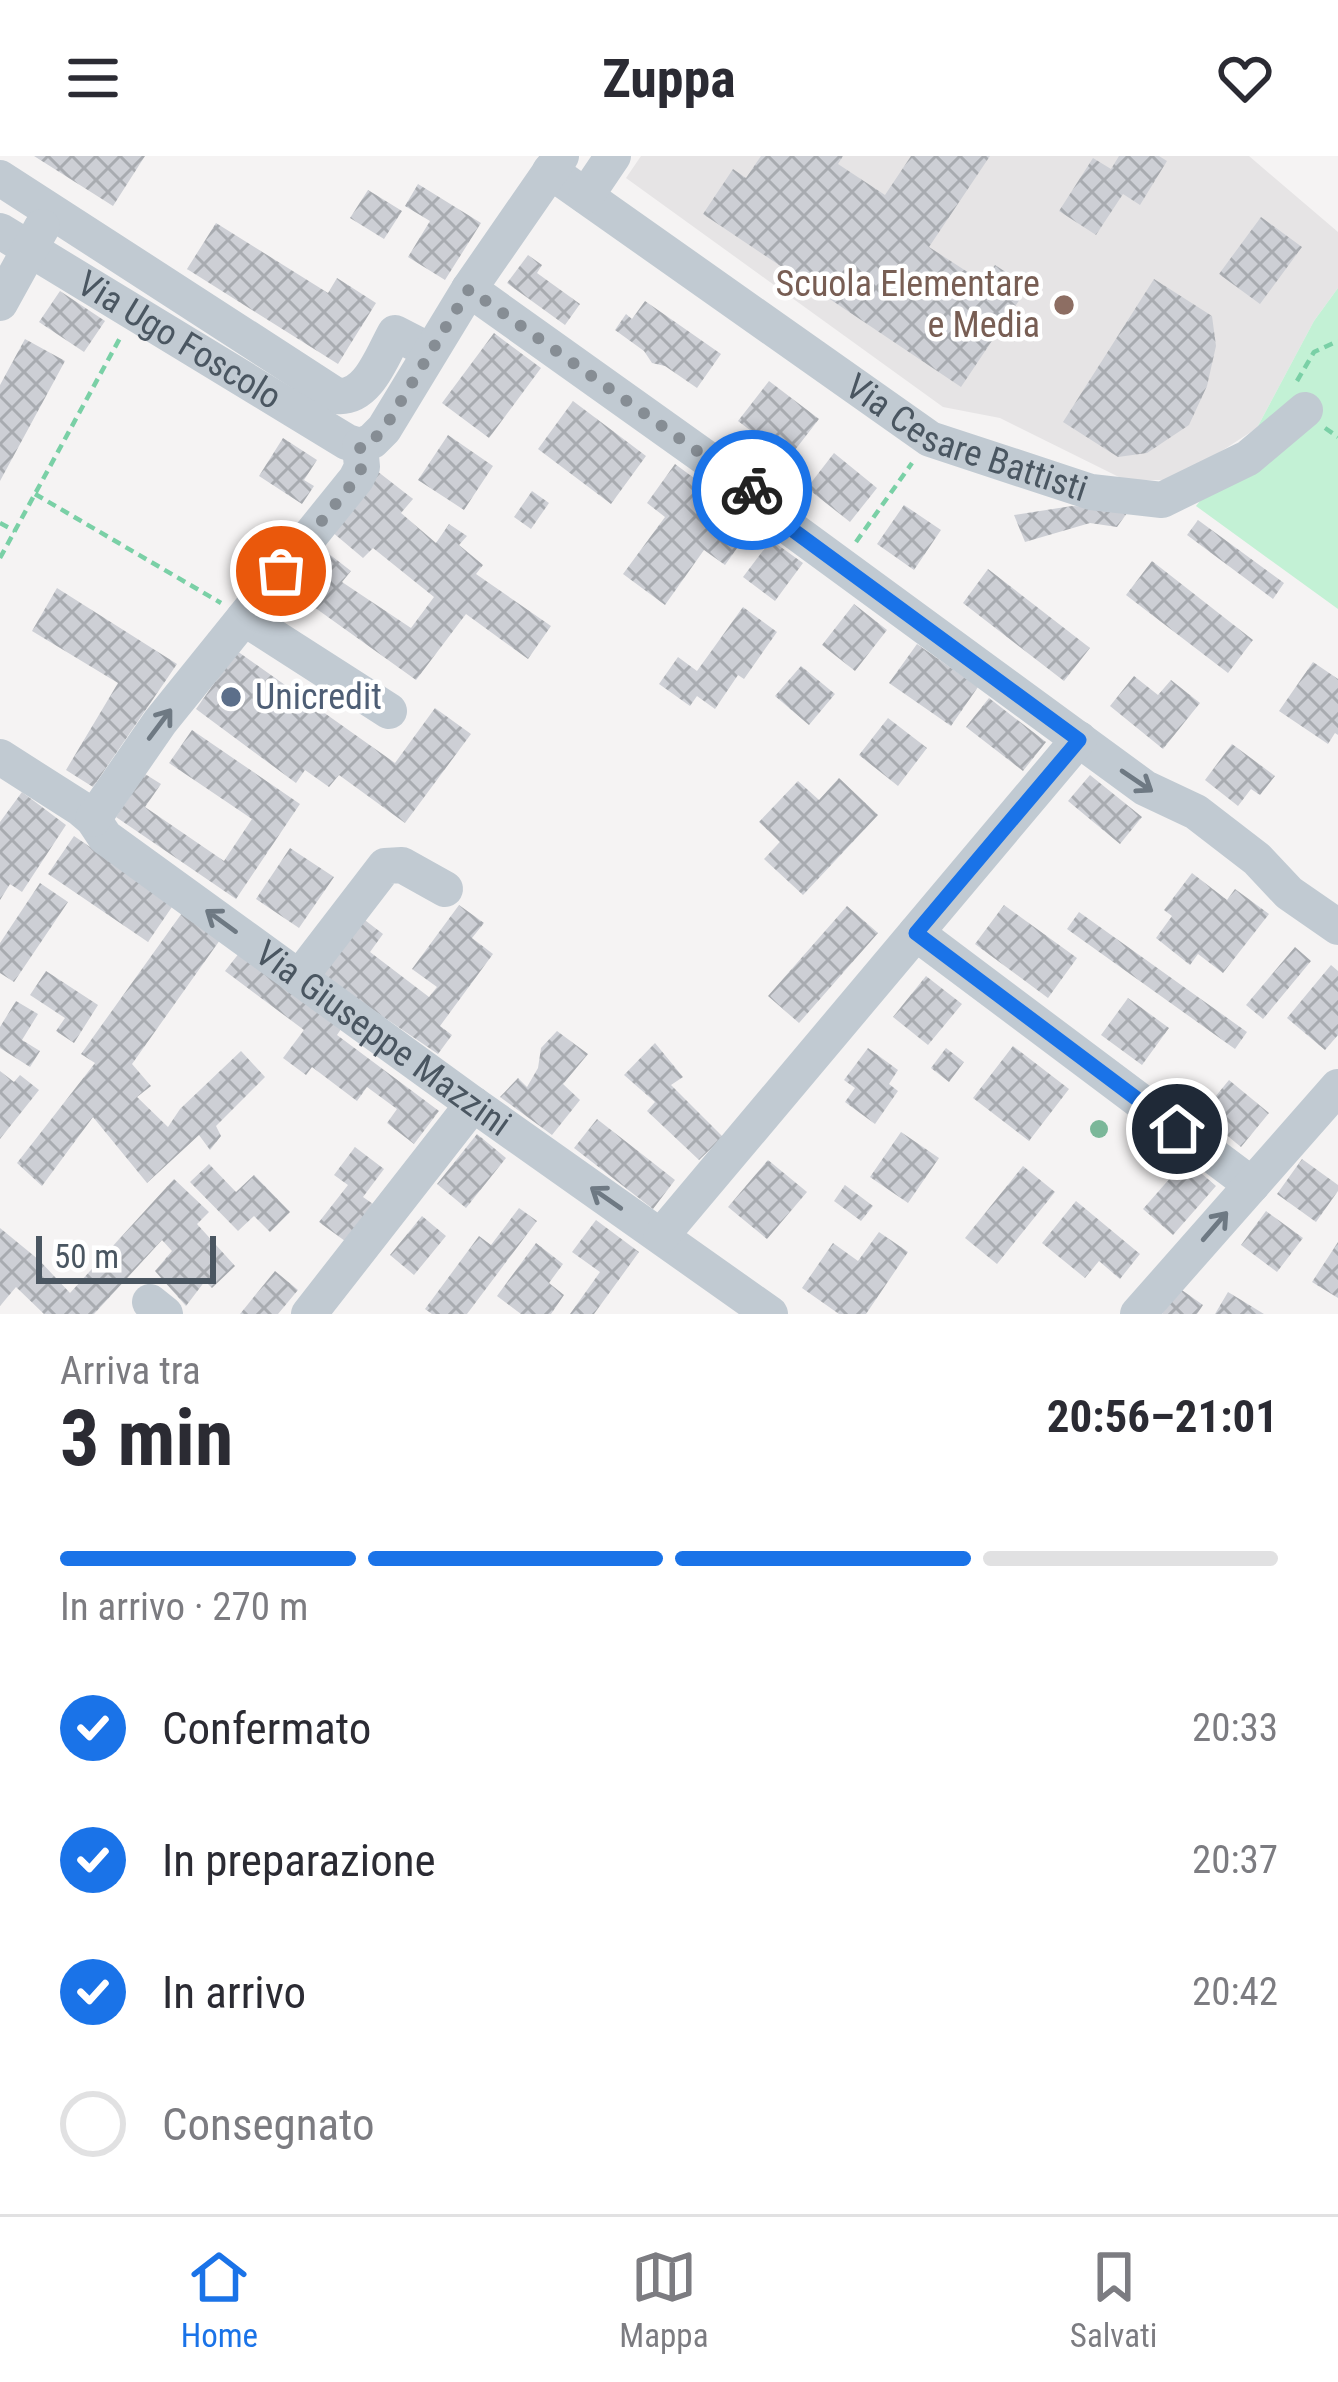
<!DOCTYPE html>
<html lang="it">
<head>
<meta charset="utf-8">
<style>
	:root { --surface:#fff; --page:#f7f7f7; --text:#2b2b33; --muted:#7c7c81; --line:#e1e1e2; --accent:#1a73e8 }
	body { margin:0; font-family:"Roboto Condensed",sans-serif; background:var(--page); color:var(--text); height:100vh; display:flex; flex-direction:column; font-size:45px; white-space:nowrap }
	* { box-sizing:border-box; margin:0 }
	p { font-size:39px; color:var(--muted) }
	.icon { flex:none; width:66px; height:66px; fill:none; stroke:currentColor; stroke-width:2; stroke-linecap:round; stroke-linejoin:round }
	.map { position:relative; height:1158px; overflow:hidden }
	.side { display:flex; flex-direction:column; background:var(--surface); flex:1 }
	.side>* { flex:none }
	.scale { position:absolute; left:36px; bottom:30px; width:180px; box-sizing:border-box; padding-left:12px; border:6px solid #4a5661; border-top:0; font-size:33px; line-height:42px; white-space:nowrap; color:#4a5661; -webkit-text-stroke:9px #fff; paint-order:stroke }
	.pin { position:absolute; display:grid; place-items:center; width:102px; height:102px; color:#fff; margin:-51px; border:6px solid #fff; border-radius:50%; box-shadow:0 3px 12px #0007 }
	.courier { position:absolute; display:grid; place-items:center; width:120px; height:120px; margin:-60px; border:9px solid #1a73e8; border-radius:50%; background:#fff; color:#222; box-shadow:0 3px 15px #0007 }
	.overview em { font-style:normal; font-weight:700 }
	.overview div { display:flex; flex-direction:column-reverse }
	.overview { display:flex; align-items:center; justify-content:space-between; height:204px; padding:0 60px }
	h1 { font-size:78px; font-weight:700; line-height:90px }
	.bar { display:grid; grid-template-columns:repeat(4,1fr); gap:18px 12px; align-content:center; height:144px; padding:0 60px }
	.bar i { height:15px; border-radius:9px; background:var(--line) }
	.bar .active { background:var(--accent) }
	.bar p { grid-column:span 4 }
	ol { padding:0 60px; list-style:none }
	li { display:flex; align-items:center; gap:36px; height:132px }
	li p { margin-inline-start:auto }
	li .icon { padding:12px; border-radius:50%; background:var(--accent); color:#fff; stroke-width:4 }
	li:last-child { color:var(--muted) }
	li i { width:66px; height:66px; border:6px solid var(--line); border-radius:50% }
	header { display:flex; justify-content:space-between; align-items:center; height:156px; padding:0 60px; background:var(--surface); font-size:54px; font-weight:700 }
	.menu { display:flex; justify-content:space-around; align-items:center; height:168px; border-top:3px solid var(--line); background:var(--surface); font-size:33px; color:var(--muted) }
	.menu a { display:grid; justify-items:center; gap:6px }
	.menu .active { color:var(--accent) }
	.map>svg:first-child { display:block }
	.education { fill:#e6e4e5 }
	.green { fill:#c3f1d5 }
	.building { fill:url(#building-cross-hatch) }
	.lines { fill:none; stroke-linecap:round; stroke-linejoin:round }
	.path { stroke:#7ad0a6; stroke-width:4.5; stroke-dasharray:9 6; stroke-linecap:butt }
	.minor { stroke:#c1cad2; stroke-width:36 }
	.tree { fill:#7bb799 }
	.oneway { stroke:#6e7983 }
	.done { stroke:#868d94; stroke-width:12; stroke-dasharray:0 21.6 }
	.route { stroke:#1a73e8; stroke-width:15 }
	.education-dot { fill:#8d6e63; stroke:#fff; stroke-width:4.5 }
	.service-dot { fill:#5c6f8a; stroke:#fff; stroke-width:4.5 }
	.labels { text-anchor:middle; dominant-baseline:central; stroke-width:9; stroke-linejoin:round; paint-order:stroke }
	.education-label { font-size:36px; fill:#785e54; stroke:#fff; text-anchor:end }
	.street-label { font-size:36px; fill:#4a5661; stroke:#fff }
	.service-label { font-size:36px; fill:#4e5e75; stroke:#fff; text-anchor:start }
</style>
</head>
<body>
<header><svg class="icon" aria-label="menu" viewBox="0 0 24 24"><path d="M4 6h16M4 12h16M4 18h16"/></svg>Zuppa<svg class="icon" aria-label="heart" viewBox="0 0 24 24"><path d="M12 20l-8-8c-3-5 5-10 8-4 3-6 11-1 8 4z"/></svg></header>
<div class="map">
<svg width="1338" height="1158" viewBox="0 0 1338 1158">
	<defs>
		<pattern id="building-cross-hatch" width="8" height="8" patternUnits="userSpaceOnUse" patternTransform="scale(3)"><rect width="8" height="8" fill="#cdcfd5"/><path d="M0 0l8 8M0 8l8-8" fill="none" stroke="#a8abb0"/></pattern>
	</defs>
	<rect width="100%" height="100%" fill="#f5f3f3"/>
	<path class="education" d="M641 0H1249L1338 76V132L1314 165 1257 272 1177 324H1125L1000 262 943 251 626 22Z"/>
	<path class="green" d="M1338 132V453L1196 350 1257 272 1314 165Z"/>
	<path class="building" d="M34 0H145L113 50Z
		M761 0H843L838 8 885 39 911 0H990L929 91 983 126 995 109 1028 131 961 231 703 58 733 13 746 22Z
		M1119 0H1159L1167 5 1140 49 1123 38 1096 79 1059 55 1093 2 1111 13Z
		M418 28 481 67 445 124 408 101 430 65 405 50Z
		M368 34 402 55 384 83 350 62Z
		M1261 61 1302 91 1260 148 1219 118Z
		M216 67 328 137 337 122 376 147 338 208 187 113Z
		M528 99 542 109 537 117 580 148 565 169 507 127Z
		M1154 123 1212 160 1216 190 1207 230 1189 269 1147 297 1118 301 1063 266Z
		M60 135 105 165 84 196 39 166Z
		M645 145 721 198 697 232 665 210 652 207 644 195 615 174 626 158 632 163Z
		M494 177 541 212 489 282 442 247Z
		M25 183 65 205 0 325V229Z
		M769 225 819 263 788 303 738 265Z
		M573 245 646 300 611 348 538 293Z
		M448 279 493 310 464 354 418 324Z
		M283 282 317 304 304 324 314 330 302 348 259 320Z
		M834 297 877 332 850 366 807 332Z
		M675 308 755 367 725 409 704 394 665 449 623 418 665 361 647 347Z
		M377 315 413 343 401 357 436 387 449 368 467 380 459 389 483 409 476 418 551 470 528 503 466 458 416 524 300 441 284 464 272 455 320 391 351 415 342 426 411 472 434 441 373 392 363 402 331 375Z
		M532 335 549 347 531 373 514 361Z
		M904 349 941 374 914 414 877 388Z
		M1072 350 1130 353 1117 371 1090 367 1025 386 1014 359Z
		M1198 364 1284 427 1273 443 1187 379Z
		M771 384 803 407 775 445 743 421Z
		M1152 405 1253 484 1228 517 1126 439Z
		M988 413 1090 492 1064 525 963 447Z
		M57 432 177 508 93 631 66 614 118 527 32 475Z
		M854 448 887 474 855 515 822 489Z
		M743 451 777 476 744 523 738 519 715 553 697 540 690 550 659 528 678 501 697 515Z
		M917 488 978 531 951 570 889 527Z
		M237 495 395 607 435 552 471 578 405 667 339 619 329 631 305 614 296 627 196 553Z
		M1313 506 1338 523V579L1335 577 1328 588 1279 555Z
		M801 510 835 538 809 569 775 540Z
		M1134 520 1158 539 1171 524 1200 547 1163 593 1110 550Z
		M989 542 1046 586 1023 615 966 571Z
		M888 562 927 592 898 630 859 599Z
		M192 574 300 648 236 743 116 661 145 618 161 628 145 651 224 705 252 663 169 607Z
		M1232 588 1275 620 1260 639 1251 633 1238 650 1205 624Z
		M1090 619 1142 661 1120 688 1068 645Z
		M839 622 878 659 803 739 764 703 780 686 759 666 798 625 819 644Z
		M22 636 66 669 22 736 10 728 0 744V666Z
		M74 680 174 748 148 786 48 718Z
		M290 692 334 721 299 772 256 743Z
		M1192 717 1227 744 1235 733 1269 758 1223 817 1198 798 1190 809 1156 782 1172 760 1164 754Z
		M40 727 68 746 14 826 0 817V787Z
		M459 749 484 767 472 782 493 798 440 870 452 879 438 898 323 820 357 758 383 778 370 796 429 841 437 831 412 813Z
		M1004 749 1077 802 1048 842 975 788Z
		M847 750 878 777 799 867 768 840Z
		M1079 756 1247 876 1235 893 1067 773Z
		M182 757 220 784 132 908 151 930 137 941 168 971 180 953 241 895 265 921 216 970 221 980 210 994 199 979 147 1027 93 961 42 1030 17 1007 95 907 81 898Z
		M1295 791 1311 805 1263 863 1246 849Z
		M240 796 341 873 337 879 439 955 414 988 387 967 397 953 367 931 357 945 312 911 306 919 283 902 304 874 225 815Z
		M1331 809 1338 815V879L1325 894 1287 862Z
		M46 815 98 849 74 887 56 875 65 862 30 839Z
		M926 820 962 848 928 889 893 861Z
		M1128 842 1169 872 1142 909 1101 879Z
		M16 845 38 858 22 884 40 895 30 911 0 892V871Z
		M557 875 588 898 563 928 580 944 552 979 500 941 518 922 527 931 538 912 541 892Z
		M655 887 683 921 671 929 723 981 699 1004 647 955 655 946 624 919Z
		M1013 890 1069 933 1029 985 973 942Z
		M868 892 898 914 889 928 898 935 875 968 845 946 855 932 844 924Z
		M946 892 964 906 949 926 931 912Z
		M0 915 14 926 20 919 39 934 0 983Z
		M1229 924 1269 957 1241 991 1201 958Z
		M597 963 675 1024 653 1053 574 992Z
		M901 976 939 1002 908 1047 870 1021Z
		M477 978 506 1002 466 1052 437 1028Z
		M355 991 384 1013 363 1041 373 1048 345 1085 319 1066 348 1029 334 1019Z
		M1302 1003 1338 1029V1035L1316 1066 1277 1038Z
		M768 1004 807 1036 767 1083 728 1051Z
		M1186 1004 1216 1030 1173 1079 1143 1053Z
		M209 1008 236 1036 254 1019 290 1056 270 1076 254 1060 238 1075 190 1026Z
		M1023 1010 1055 1036 997 1108 965 1082Z
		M174 1023 209 1056 197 1068 235 1110 212 1132 205 1125 186 1150 155 1115 172 1095 162 1084 94 1158H44L16 1131 0 1150V1072L39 1104 70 1137Z
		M845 1029 873 1050 861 1065 834 1045Z
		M1076 1045 1140 1098 1120 1123 1099 1105 1085 1122 1042 1087Z
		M519 1052 537 1065 467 1158H432L425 1153 479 1080 491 1089Z
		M1266 1055 1303 1082 1277 1116 1241 1089Z
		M422 1060 446 1080 414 1119 390 1099Z
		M596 1064 639 1096 594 1158H570L600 1116 572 1096Z
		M879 1076 908 1096 866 1158H839L802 1132 833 1087 858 1105Z
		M1338 1086V1142L1312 1126Z
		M536 1087 563 1108 549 1127 564 1139 551 1158H521L497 1140Z
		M275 1115 298 1134 278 1158H240Z
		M1179 1132 1203 1149 1197 1158H1162Z
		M1228 1136 1264 1158H1215Z"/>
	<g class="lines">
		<path class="path" d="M1297 225 1314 196 1338 185
			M1325 272 1338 281
			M35 338 221 447
			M0 367 15 375
			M856 386 912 307
			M0 402 120 182"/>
		<g class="minor">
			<path id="s1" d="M550 15 930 283 1091 336 1162 344 1248 302 1305 254"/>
			<path d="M0 22 337 240C368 243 382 200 395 177L430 195"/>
			<path d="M586 40 613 0"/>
			<path id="s2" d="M0 75 347 286 360 290"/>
			<path d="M469 133 772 349 786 369 1145 632 1196 656 1257 703 1289 737 1338 771"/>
			<path d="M0 147 42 71"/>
			<path d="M360 290 372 285 384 273 469 133 561 0"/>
			<path d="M244 462 389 555"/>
			<path id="s3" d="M0 601 80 652 93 663 105 681 473 948 770 1158"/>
			<path d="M93 663 160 566 356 323 362 311 360 290"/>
			<path d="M916 777 1252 1029"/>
			<path d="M299 822 385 710 402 709 445 733"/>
			<path d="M661 1080 1079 583"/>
			<path d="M150 1146 165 1158"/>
			<path d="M309 1158 473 948"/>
			<path d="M1138 1158 1338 931"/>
		</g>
	</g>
	<circle class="tree" cx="1099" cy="973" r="9"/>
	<defs><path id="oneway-shaft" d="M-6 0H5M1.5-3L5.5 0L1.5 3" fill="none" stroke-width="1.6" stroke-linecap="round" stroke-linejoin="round" transform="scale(3)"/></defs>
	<g class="oneway">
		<use href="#oneway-shaft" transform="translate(160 568) rotate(-53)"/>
		<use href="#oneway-shaft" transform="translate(1137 625) rotate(34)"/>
		<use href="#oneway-shaft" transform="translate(221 765) rotate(-144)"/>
		<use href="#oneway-shaft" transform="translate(606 1042) rotate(-145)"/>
		<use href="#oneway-shaft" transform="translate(1215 1070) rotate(-49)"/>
	</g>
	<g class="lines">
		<path class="done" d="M281 415 356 323 362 311 360 290 372 285 384 273 469 133 752 334"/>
		<path class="route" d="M752 334 772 349 786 369 1079 584 916 777 1177 973"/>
	</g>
	<circle class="education-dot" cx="1064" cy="149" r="12"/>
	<circle class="service-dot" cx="231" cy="541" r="12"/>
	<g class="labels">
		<g class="education-label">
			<text x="1040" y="128">Scuola Elementare<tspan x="1040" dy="41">e Media</tspan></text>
		</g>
		<g class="street-label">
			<text stroke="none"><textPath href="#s2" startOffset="210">Via Ugo Foscolo</textPath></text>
			<text stroke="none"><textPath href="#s1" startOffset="498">Via Cesare Battisti</textPath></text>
			<text stroke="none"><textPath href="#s3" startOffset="477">Via Giuseppe Mazzini</textPath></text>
		</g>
		<g class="service-label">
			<text x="255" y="541">Unicredit</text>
		</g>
	</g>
</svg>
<div class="scale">50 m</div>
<div class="pin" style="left:281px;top:415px;background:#ea580c"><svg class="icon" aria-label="bag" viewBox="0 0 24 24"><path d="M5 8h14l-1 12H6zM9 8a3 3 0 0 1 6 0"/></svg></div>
<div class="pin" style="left:1177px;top:973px;background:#1f2937"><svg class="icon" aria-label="home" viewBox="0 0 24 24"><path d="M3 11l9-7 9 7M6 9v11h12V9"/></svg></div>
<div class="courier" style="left:752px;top:334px"><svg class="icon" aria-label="bike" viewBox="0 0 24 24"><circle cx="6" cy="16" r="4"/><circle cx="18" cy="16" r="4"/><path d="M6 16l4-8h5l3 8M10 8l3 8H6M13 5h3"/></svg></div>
</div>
<section class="side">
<div class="overview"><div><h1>3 min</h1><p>Arriva tra</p></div><em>20:56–21:01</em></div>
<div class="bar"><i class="active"></i><i class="active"></i><i class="active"></i><i></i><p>In arrivo · 270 m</p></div>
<ol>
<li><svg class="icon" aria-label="check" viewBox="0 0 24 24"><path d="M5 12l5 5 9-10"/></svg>Confermato<p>20:33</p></li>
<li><svg class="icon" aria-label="check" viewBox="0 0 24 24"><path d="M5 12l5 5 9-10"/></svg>In preparazione<p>20:37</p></li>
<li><svg class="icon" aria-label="check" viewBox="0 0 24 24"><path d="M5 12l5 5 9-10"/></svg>In arrivo<p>20:42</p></li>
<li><i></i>Consegnato</li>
</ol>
</section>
<nav class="menu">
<a class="active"><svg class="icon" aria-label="home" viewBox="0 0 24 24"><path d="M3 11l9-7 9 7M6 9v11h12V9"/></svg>Home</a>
<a><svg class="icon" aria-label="map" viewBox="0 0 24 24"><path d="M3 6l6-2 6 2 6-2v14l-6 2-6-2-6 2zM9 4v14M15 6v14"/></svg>Mappa</a>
<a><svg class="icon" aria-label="saved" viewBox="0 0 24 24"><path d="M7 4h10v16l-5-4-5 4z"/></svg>Salvati</a>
</nav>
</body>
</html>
